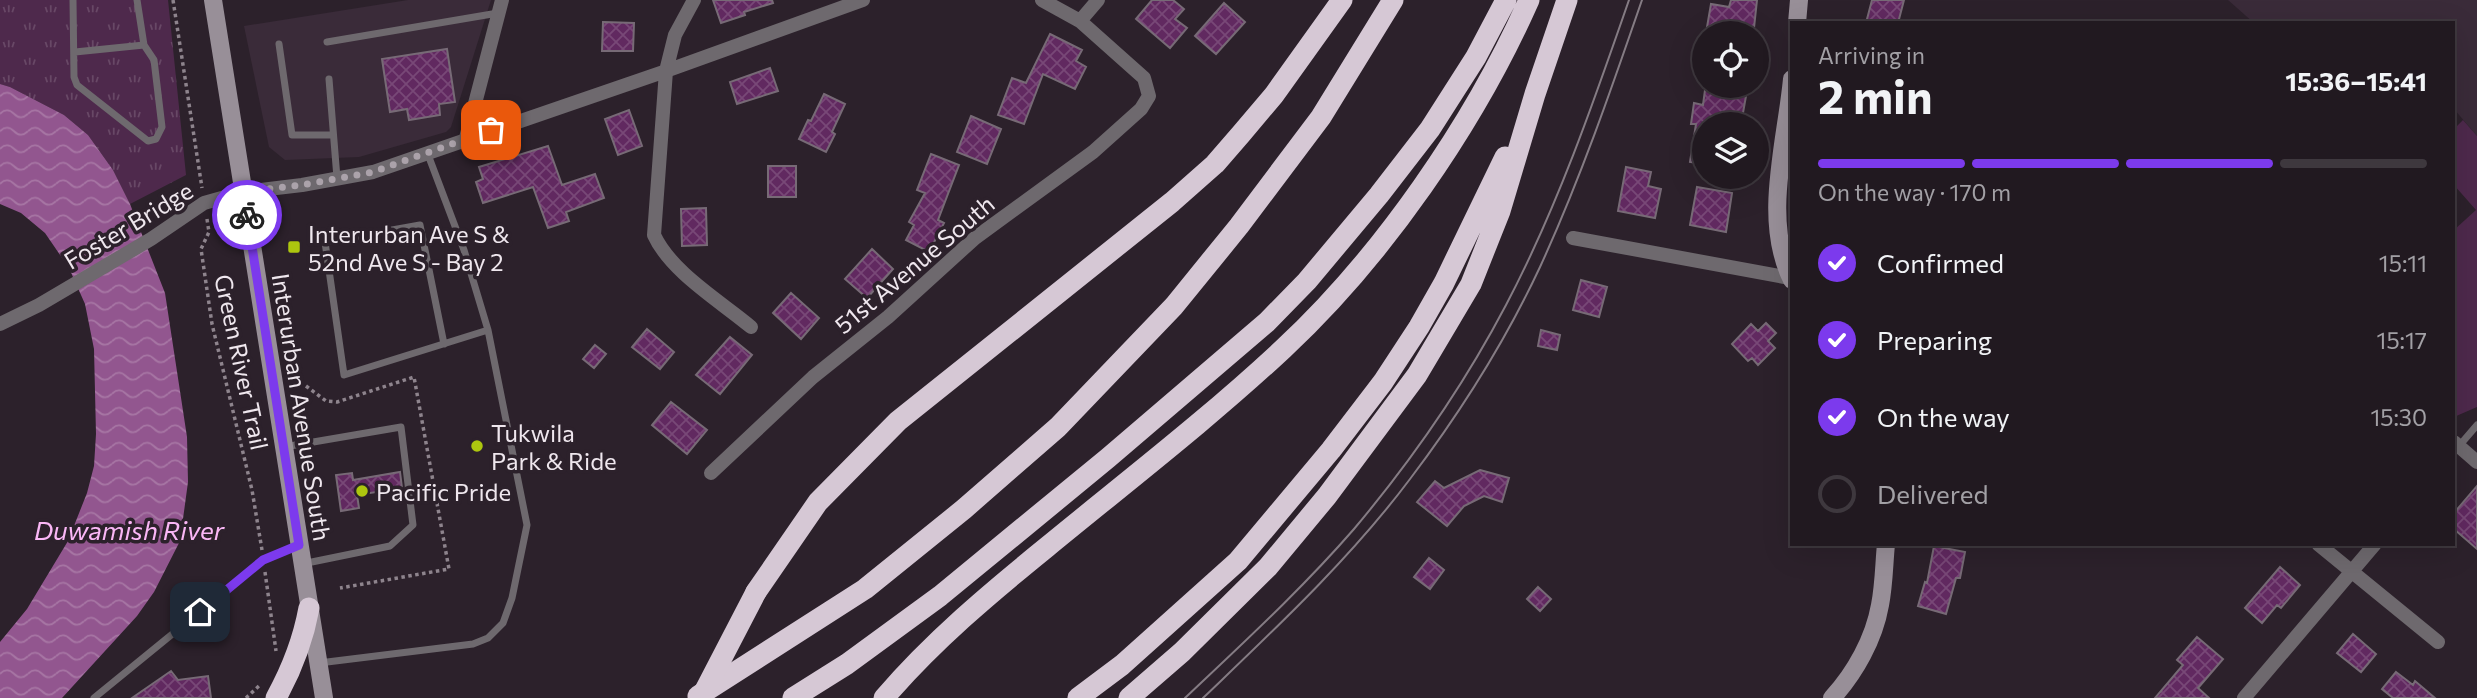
<!DOCTYPE html>
<html lang="en">
<head>
<meta charset="utf-8">
<style>
	:root { --surface:#211920; --page:#292229; --text:#f1f3f6; --muted:#a2a0a5; --line:#3e383e; --accent:#7c3aed }
	body { margin:0; font-family:Commissioner,sans-serif; background:var(--page); color:var(--text); height:100vh; display:flex; flex-direction:column; font-size:26px; white-space:nowrap }
	* { box-sizing:border-box; margin:0 }
	p { font-size:23px; color:var(--muted) }
	.icon { flex:none; width:38px; height:38px; fill:none; stroke:currentColor; stroke-width:2; stroke-linecap:round; stroke-linejoin:round }
	.map { position:relative; flex:1; overflow:hidden }
	.drawer { position:absolute; left:1790px; top:21px; width:665px; height:525px; display:flex; flex-direction:column; background:var(--surface); border-radius:0px; box-shadow:0 7px 28px #0002,0 0 0 2px var(--line) }
	.drawer>* { flex:none }
	.fabs { position:absolute; left:1692px; top:21px; display:grid; gap:14px }
	.fabs a { display:grid; place-items:center; width:77px; height:77px; border-radius:50%; background:var(--surface); box-shadow:0 7px 28px #0002,0 0 0 2px var(--line); font-size:35px }
	.pin { position:absolute; display:grid; place-items:center; width:60px; height:60px; color:#fff; margin:-30px; border-radius:14px; box-shadow:0 4px 10px #0006 }
	.courier { position:absolute; display:grid; place-items:center; width:70px; height:70px; margin:-35px; border:5px solid #7c3aed; border-radius:50%; background:#fff; color:#222; box-shadow:0 2px 9px #0007 }
	.summary em { font-style:normal; font-weight:700 }
	.summary div { display:flex; flex-direction:column-reverse }
	.summary { display:flex; align-items:center; justify-content:space-between; height:119px; padding:0 28px }
	h1 { font-size:46px; font-weight:700; line-height:52px }
	.bar { display:grid; grid-template-columns:repeat(4,1fr); gap:10px 7px; align-content:center; height:84px; padding:0 28px }
	.bar i { height:9px; border-radius:5px; background:var(--line) }
	.bar .on { background:var(--accent) }
	.bar p { grid-column:span 4 }
	ol { padding:0 28px; list-style:none }
	li { display:flex; align-items:center; gap:21px; height:77px }
	li p { margin-inline-start:auto }
	li .icon { padding:7px; border-radius:50%; background:var(--accent); color:#fff; stroke-width:4 }
	li:last-child { color:var(--muted) }
	li i { width:38px; height:38px; border:4px solid var(--line); border-radius:50% }
	.map>svg:first-child { display:block }
	.built { fill:#3a2b39 }
	.grass { fill:url(#grass-tufts) }
	.garden { fill:#4e294c }
	.water { fill:url(#water-waves) }
	.building { fill:url(#building-cross-hatch); stroke:#776a76; stroke-width:2 }
	.lines { fill:none; stroke-linecap:round; stroke-linejoin:round }
	.path { stroke:#8e848d; stroke-width:3.5; stroke-dasharray:3.5 3.5; stroke-linecap:butt }
	.lane { stroke:#6e696e; stroke-width:7 }
	.street { stroke:#6e696e; stroke-width:14 }
	.secondary { stroke:#988f98; stroke-width:18 }
	.highway { stroke:#d6c8d5; stroke-width:21 }
	.tram { stroke:#857c84; stroke-width:2 }
	.highway-bridge { stroke:#d6c8d5; stroke-width:21 }
	.done { stroke:#aba2aa; stroke-width:7; stroke-dasharray:0 12.6 }
	.route { stroke:#7c3aed; stroke-width:9 }
	.poi-dot { fill:#adc60f; stroke:#2c212b; stroke-width:2.5 }
	.labels { text-anchor:middle; dominant-baseline:central; stroke-width:7; stroke-linejoin:round; paint-order:stroke }
	.street-label { font-size:24px; fill:#efe7ee; stroke:#2c212b }
	.poi-label { font-size:24px; fill:#efe7ee; stroke:#2c212b; text-anchor:start }
	.water-label { font-size:26px; font-style:italic; fill:#fab7f6; stroke:#2c212b }
</style>
</head>
<body>
<div class="map">
<svg width="2477" height="698" viewBox="0 0 2477 698">
	<defs>
		<pattern id="grass-tufts" width="24" height="20" patternUnits="userSpaceOnUse" patternTransform="scale(1.75)"><rect width="24" height="20" fill="#4e294c"/><path d="M3 7l-1-3M5 7V3M7 7l1-3M15 17l-1-3M17 17v-4M19 17l1-3" fill="none" stroke="#684866"/></pattern>
		<pattern id="water-waves" width="16" height="10" patternUnits="userSpaceOnUse" patternTransform="scale(1.75)"><rect width="16" height="10" fill="#92568f"/><path d="M0 5q4-4 8 0t8 0" fill="none" stroke="#a776a4"/></pattern>
		<pattern id="building-cross-hatch" width="8" height="8" patternUnits="userSpaceOnUse" patternTransform="scale(1.75)"><rect width="8" height="8" fill="#612960"/><path d="M0 0l8 8M0 8l8-8" fill="none" stroke="#784877"/></pattern>
	</defs>
	<rect width="100%" height="100%" fill="#2c212b"/>
	<path class="built" d="M408 0H491L451 127 446 132 359 157 285 160 269 147 244 26Z
		M2228 0H2477V136L2454 109V23H2254Z"/>
	<path class="grass" d="M0 0H168L186 175 130 204 113 170 88 135 64 115 10 87 0 84Z"/>
	<path class="garden" d="M2463 120 2477 136V407L2454 417V230L2476 210 2454 185V129Z"/>
	<path class="water" d="M0 84 10 87 64 115 88 135 113 170 130 204 165 293 187 437 188 482 180 541 154 592 137 616 62 698H0V642L27 609 68 541 87 493 94 466 96 434 94 349 85 304 69 268 45 233 21 213 0 204Z"/>
	<path class="building" d="M713 0H772L773 3 744 12 745 15 721 23Z
		M1152 0H1173L1184 9 1175 19 1187 28 1170 48 1136 19Z
		M1731 0H1757L1754 28 1745 27 1744 33H1706L1711 4 1729 7Z
		M1872 0H1904L1898 23H1866Z
		M1224 3 1245 22 1216 54 1195 36Z
		M603 22 634 23 633 51H602Z
		M1050 34 1082 50 1076 61 1086 67 1075 89 1043 74 1024 124 998 115 1012 78 1026 83Z
		M447 49 455 102 439 104 440 115 409 120 407 109 390 112 382 59Z
		M770 68 778 91 737 104 730 82Z
		M1705 90 1746 96 1741 124H1704V164L1690 162 1696 124H1691L1694 103 1703 105Z
		M824 94 845 104 832 132 835 134 826 152 799 139 808 120 811 121Z
		M629 110 642 146 618 155 605 119Z
		M971 116 1001 129 987 164 957 152Z
		M548 146 562 185 595 174 604 198 566 212 569 221 548 228 533 187 483 203 476 182 483 179 479 167Z
		M931 154 959 165 938 220 944 223 929 252 906 240 914 225 909 222 925 193 917 190Z
		M768 166H796V197H768Z
		M1626 167 1651 172 1648 186 1661 189 1655 218 1618 211Z
		M1697 187 1732 193 1726 232 1690 225Z
		M706 208 707 245 682 246 681 209Z
		M872 249 893 269 867 298 845 279Z
		M1581 280 1607 287 1599 317 1573 310Z
		M791 293 819 318 801 339 773 313Z
		M1766 323 1776 333 1768 341 1775 348 1758 365 1752 358 1748 361 1732 344 1751 324 1758 331Z
		M647 329 674 352 660 369 632 347Z
		M1541 330 1560 335 1557 350 1538 346Z
		M730 337 752 355 720 394 696 375Z
		M595 345 606 354 594 368 583 359Z
		M671 402 707 430 687 454 652 425Z
		M1480 470 1509 478 1502 502 1484 496 1464 506 1447 526 1417 502 1435 481 1444 488Z
		M400 472 402 488 357 495 359 508 341 511 336 475 352 473 353 480Z
		M2477 486V549L2454 529V513Z
		M1934 546 1965 552 1960 578H1956L1946 614 1918 606 1925 582 1927 583Z
		M1429 558 1444 570 1430 589 1414 577Z
		M2280 567 2300 585 2281 608 2277 605 2262 623 2245 608Z
		M1538 587 1551 599 1540 611 1527 599Z
		M2353 634 2376 654 2361 672 2337 653Z
		M2197 637 2223 659 2198 688 2209 698H2155L2183 665 2177 660Z
		M171 671 178 680 208 676 211 698H132Z
		M2396 672 2413 685 2415 681 2435 698H2393L2382 689Z"/>
	<g class="lines">
		<path class="path" d="M173 0 202 188
			M207 219 209 232 201 249 212 324 252 490 262 550
			M306 386 326 401 337 402 414 377 449 569 340 588
			M265 572 276 651
			M246 698 260 685"/>
		<path class="lane" d="M73 0 74 77 77 85 148 141 156 139 162 127 154 60 144 45 75 52
			M137 0 144 45
			M327 42 498 13
			M279 44 292 135H333
			M329 79 337 178
			M444 344 420 225 325 242 344 375 488 330
			M2459 446 2477 425
			M284 447 401 427 413 525 390 546 302 564
			M319 663 473 644 488 638 503 623 512 598 527 525 488 330 464 250 427 152
			M94 698 263 560 299 545"/>
		<path class="street" d="M694 0 675 35 666 71 654 235C671 272 720 301 751 327
			M1080 21 1098 0
			M466 138 502 0
			M1573 238 1790 278
			M0 324 39 305 151 239 204 203 243 192 302 185 373 172 666 71 863 0
			M2454 442 2477 462
			M711 473 813 377 888 317 975 238 1093 152 1141 109 1149 96 1144 78 1080 21 1042 0
			M2318 544 2438 642
			M2244 698 2375 544"/>
		<path class="secondary" d="M213 0 324 698
			M1797 23 1799 0
			M1792 79C1786 143 1762 220 1792 280
			M1832 698C1855 673 1874 639 1880 605 1884 585 1884 564 1886 544"/>
		<path class="highway" d="M756 592 818 502 898 421 1172 202 1215 164 1241 134 1274 95 1342 0
			M698 696 865 589 964 509 1058 427 1174 306 1239 226 1321 117 1393 0
			M276 698C292 669 303 641 309 608
			M793 698 847 664 940 596 1108 458 1267 322 1307 281 1379 195 1430 129 1476 57 1506 0
			M884 698C933 641 989 594 1047 547 1126 482 1208 419 1283 349 1382 257 1474 124 1529 0
			M1078 698 1122 665 1238 561 1331 450 1383 382 1419 327 1444 283 1505 157
			M1129 698 1182 652 1268 567 1327 496 1417 375 1471 284 1500 211 1535 94 1567 0"/>
		<path class="tram" d="M1185 698C1243 643 1302 589 1354 529 1412 460 1464 385 1506 305 1557 208 1593 104 1629 0
			M1203 698C1276 628 1350 559 1410 479 1460 413 1505 342 1540 267 1580 180 1611 90 1642 0"/>
		<path class="highway-bridge" d="M701 698 756 592"/>
	</g>
	<g class="lines">
		<path class="done" d="M247 215 243 192 302 185 373 172 491 130"/>
		<path class="route" d="M200 612 263 560 299 545 247 215"/>
	</g>
	<g class="poi-dot">
		<rect x="287" y="240" width="14" height="14" rx="3.5"/>
		<circle cx="477" cy="446" r="7"/>
		<circle cx="362" cy="491" r="7"/>
	</g>
	<g class="labels">
		<g class="street-label">
			<text transform="translate(128 225) rotate(-31)">Foster Bridge</text>
			<text transform="translate(914 264) rotate(-40)">51st Avenue South</text>
			<text transform="translate(242 362) rotate(78)">Green River Trail</text>
			<text transform="translate(302 407) rotate(81)">Interurban Avenue South</text>
		</g>
		<g class="poi-label">
			<text x="308" y="233">Interurban Ave S &amp;<tspan x="308" dy="28">52nd Ave S - Bay 2</tspan></text>
			<text x="491" y="432">Tukwila<tspan x="491" dy="28">Park &amp; Ride</tspan></text>
			<text x="376" y="491">Pacific Pride</text>
		</g>
		<g class="water-label">
			<text x="129" y="529">Duwamish River</text>
		</g>
	</g>
</svg>
<div class="fabs">
<a><svg class="icon" aria-label="locate" viewBox="0 0 24 24"><circle cx="12" cy="12" r="6"/><path d="M12 2v4M12 18v4M2 12h4M18 12h4"/></svg></a>
<a><svg class="icon" aria-label="layers" viewBox="0 0 24 24"><path d="M12 4l9 5-9 5-9-5zM3 14l9 5 9-5"/></svg></a>
</div>
<div class="pin" style="left:491px;top:130px;background:#ea580c"><svg class="icon" aria-label="bag" viewBox="0 0 24 24"><path d="M5 8h14l-1 12H6zM9 8a3 3 0 0 1 6 0"/></svg></div>
<div class="pin" style="left:200px;top:612px;background:#1f2937"><svg class="icon" aria-label="home" viewBox="0 0 24 24"><path d="M3 11l9-7 9 7M6 9v11h12V9"/></svg></div>
<div class="courier" style="left:247px;top:215px"><svg class="icon" aria-label="bike" viewBox="0 0 24 24"><circle cx="6" cy="16" r="4"/><circle cx="18" cy="16" r="4"/><path d="M6 16l4-8h5l3 8M10 8l3 8H6M13 5h3"/></svg></div>
<section class="drawer">
<div class="summary"><div><h1>2 min</h1><p>Arriving in</p></div><em>15:36–15:41</em></div>
<div class="bar"><i class="on"></i><i class="on"></i><i class="on"></i><i></i><p>On the way · 170 m</p></div>
<ol>
<li><svg class="icon" aria-label="check" viewBox="0 0 24 24"><path d="M5 12l5 5 9-10"/></svg>Confirmed<p>15:11</p></li>
<li><svg class="icon" aria-label="check" viewBox="0 0 24 24"><path d="M5 12l5 5 9-10"/></svg>Preparing<p>15:17</p></li>
<li><svg class="icon" aria-label="check" viewBox="0 0 24 24"><path d="M5 12l5 5 9-10"/></svg>On the way<p>15:30</p></li>
<li><i></i>Delivered</li>
</ol>
</section>
</div>
</body>
</html>
